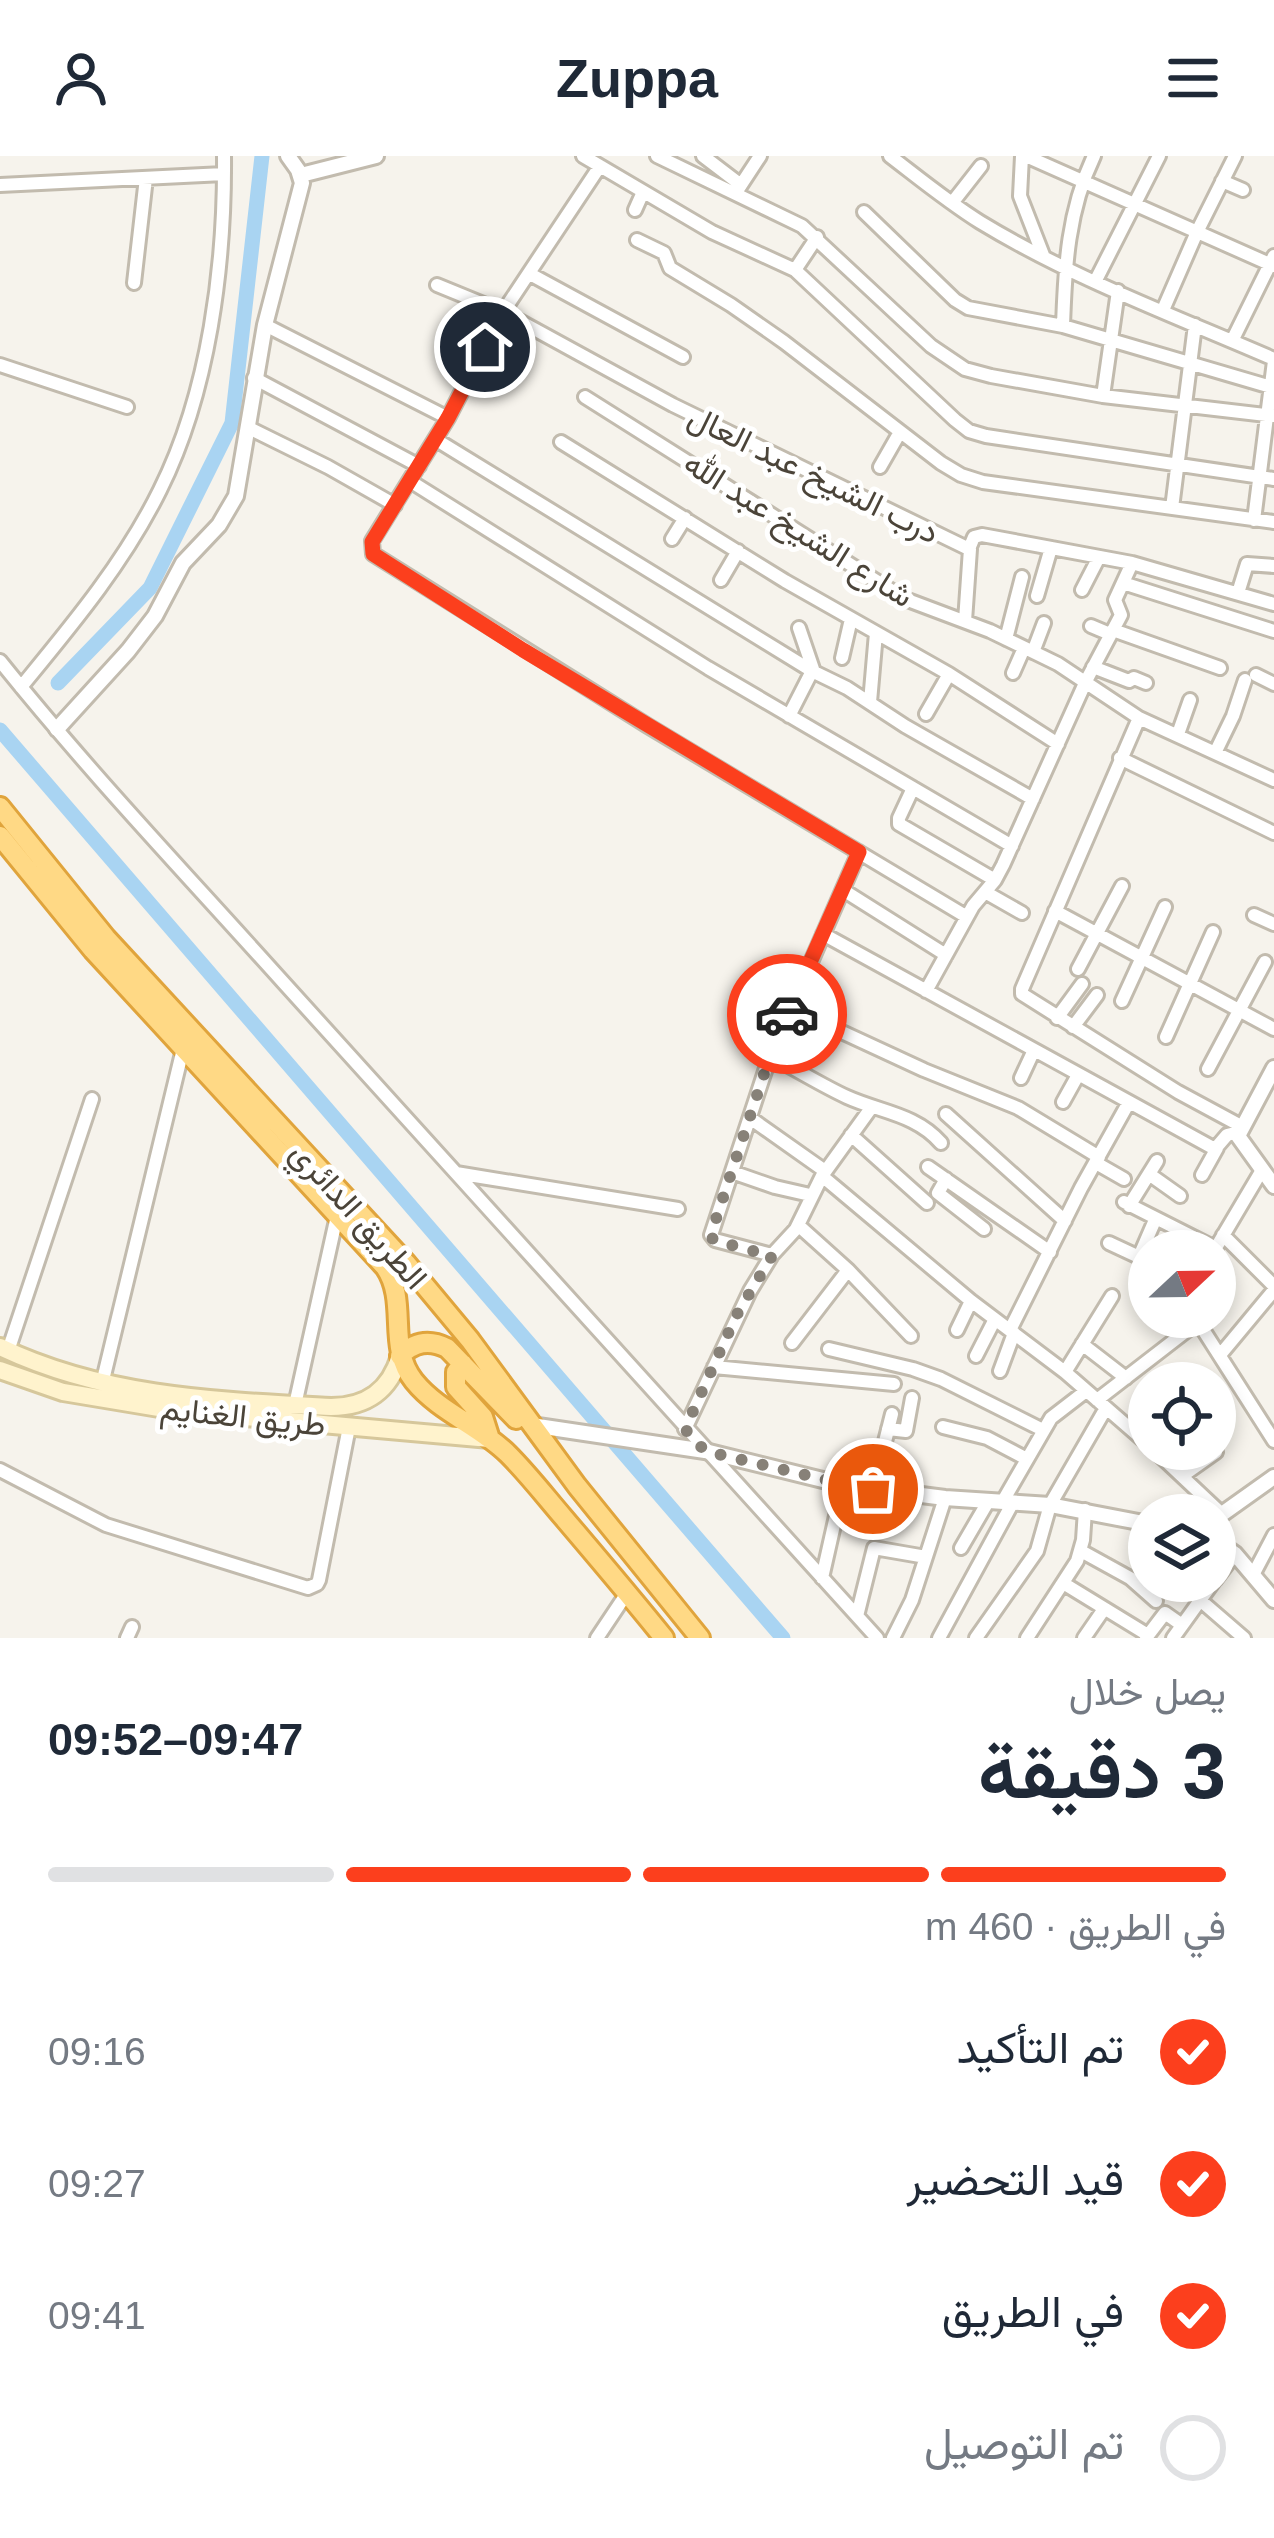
<!DOCTYPE html>
<html lang="ar">
<head>
<meta charset="utf-8">
<style>
	:root { --surface:#fff; --page:#f6f6f7; --text:#1f2937; --muted:#747a83; --line:#e0e1e3; --accent:#fc3f1d }
	body { margin:0; font-family:Arial,Vazirmatn,sans-serif; background:var(--page); color:var(--text); direction:rtl; height:100vh; display:flex; flex-direction:column; font-size:45px; white-space:nowrap }
	* { box-sizing:border-box; margin:0 }
	p { font-size:39px; color:var(--muted) }
	.icon { flex:none; width:66px; height:66px; fill:none; stroke:currentColor; stroke-width:2; stroke-linecap:round; stroke-linejoin:round }
	.map { position:relative; height:1482px; overflow:hidden; direction:ltr }
	.drawer { display:flex; flex-direction:column; background:var(--surface); flex:1 }
	.drawer>* { flex:none }
	.needle { width:78px; rotate:68deg }
	.tools { position:absolute; left:1128px; top:1074px; display:grid; gap:24px }
	.tools a { display:grid; place-items:center; width:108px; height:108px; border-radius:50%; background:var(--surface); box-shadow:0 6px 18px #0003; font-size:60px }
	.pin { position:absolute; display:grid; place-items:center; width:102px; height:102px; color:#fff; margin:-51px; border:6px solid #fff; border-radius:50%; box-shadow:0 3px 12px #0007 }
	.courier { position:absolute; display:grid; place-items:center; width:120px; height:120px; margin:-60px; border:9px solid #fc3f1d; border-radius:50%; background:#fff; color:#222; box-shadow:0 3px 15px #0007 }
	.overview em { font-style:normal; font-weight:600 }
	.overview div { display:flex; flex-direction:column-reverse }
	.overview { display:flex; align-items:center; justify-content:space-between; height:204px; padding:0 48px }
	h1 { font-size:78px; font-weight:600; line-height:90px }
	.bar { display:grid; grid-template-columns:repeat(4,1fr); gap:18px 12px; align-content:center; height:144px; padding:0 48px }
	.bar i { height:15px; border-radius:9px; background:var(--line) }
	.bar .selected { background:var(--accent) }
	.bar p { grid-column:span 4 }
	ol { padding:0 48px; list-style:none }
	li { display:flex; align-items:center; gap:36px; height:132px }
	li p { margin-inline-start:auto }
	li .icon { padding:12px; border-radius:50%; background:var(--accent); color:#fff; stroke-width:4 }
	li:last-child { color:var(--muted) }
	li i { width:66px; height:66px; border:6px solid var(--line); border-radius:50% }
	header { display:flex; justify-content:space-between; align-items:center; height:156px; padding:0 48px; background:var(--surface); font-size:54px; font-weight:600 }
	.map>svg:first-child { display:block }
	.lines { fill:none; stroke-linecap:round; stroke-linejoin:round }
	.canal { stroke:#a9d4f2; stroke-width:15 }
	.minor-casing { stroke:#c2bbae; stroke-width:18 }
	.tertiary-casing { stroke:#c2bbae; stroke-width:20 }
	.secondary-casing { stroke:#d6c79b; stroke-width:22 }
	.trunk-casing { stroke:#e0a43c; stroke-width:24 }
	.minor { stroke:#fff; stroke-width:12 }
	.tertiary { stroke:#fff; stroke-width:14 }
	.secondary { stroke:#fff3cd; stroke-width:16 }
	.trunk { stroke:#ffd985; stroke-width:18 }
	.done { stroke:#878178; stroke-width:12; stroke-dasharray:0 21.6 }
	.route { stroke:#fc3f1d; stroke-width:15 }
	.labels { text-anchor:middle; dominant-baseline:central; stroke-width:10; stroke-linejoin:round; paint-order:stroke }
	.street-label { font-size:33px; fill:#4b4439; stroke:#fff }
</style>
</head>
<body>
<header><svg class="icon" aria-label="menu" viewBox="0 0 24 24"><path d="M4 6h16M4 12h16M4 18h16"/></svg>Zuppa<svg class="icon" aria-label="person" viewBox="0 0 24 24"><circle cx="12" cy="8" r="4"/><path d="M4 21q1-7 8-7t8 7"/></svg></header>
<div class="map">
<svg width="1274" height="1482" viewBox="0 0 1274 1482">
	<rect width="100%" height="100%" fill="#f6f3ec"/>
	<g class="lines">
		<path class="canal" d="M58 527 150 432 232 267 262 0
			M0 574 783 1482"/>
		<defs>
			<path id="minor" d="M583 0 712 76 795 114 955 264 969 275 986 280 1274 323
				M657 0 802 70 931 190 965 213 991 220 1103 240 1274 260
				M703 0 741 29
				M890 0C920 23 948 46 980 66 1072 122 1175 160 1274 203
				M1022 0 1020 40 1043 99
				M1026 0 1274 110
				M600 10 503 156 448 262 372 385 373 398 648 570 967 761
				M1222 25 1243 34
				M0 29 224 18
				M739 32 760 0
				M952 47 981 10
				M635 54 643 36
				M864 56 955 144 968 152 1063 170 1271 231
				M637 84 664 97 670 112 731 149 784 186 941 307 961 319 983 326 1274 366
				M795 114 817 81
				M530 118 683 201
				M1096 124 1159 0
				M134 127 146 22
				M437 129 503 156 673 249 969 393 974 381 982 379 1132 407 1274 448
				M1163 154 1197 76 1235 0
				M265 169 448 262
				M1063 170C1065 110 1068 54 1094 0
				M1232 185 1274 100
				M0 209 127 251
				M254 222 419 310
				M1103 240 1118 135
				M585 241 905 443 990 475 1058 508 1139 562 1274 624
				M247 271 328 311 395 349
				M435 283 812 515 847 532 905 570 1033 643
				M561 286 785 425 949 518 1058 588
				M880 311 900 276
				M410 325 708 512 1012 690
				M1172 352 1195 169
				M1254 364 1274 205
				M672 383 685 362
				M721 424 738 395
				M1123 427 1274 475
				M1082 434 1099 401
				M1238 437 1247 408 1274 410
				M1037 440 1051 392
				M965 465 970 393
				M1091 470 1110 478
				M799 472 814 516
				M1113 474 1220 512
				M1006 483 1022 421
				M1033 496 1044 467
				M842 502 851 463
				M0 505C89 616 188 720 283 826 480 1046 679 1264 877 1482
				M1093 511 1129 525 1134 522 1146 527
				M1013 517 1024 492
				M1256 519 1274 528
				M21 531C72 469 124 407 160 334 209 236 225 109 224 0
				M870 546 876 477
				M926 558 949 518
				M789 560 812 515
				M1139 562 1022 833V838L1178 936 1241 970
				M1178 578 1190 544
				M1216 595 1233 560 1245 524
				M1120 602 1274 677
				M913 632 899 662V668L995 724
				M843 734 946 799
				M985 736 1022 757
				M1055 755 1274 873
				M1254 759 1274 768
				M823 778 1215 993 1227 979 1239 976
				M1078 813 1122 730
				M926 835 973 750 995 724 1003 709 1086 525 1121 459 1115 444 1132 407
				M1122 845 1165 751
				M790 852 924 914 1018 952 1099 1001
				M1057 862 1082 828
				M1073 871 1097 839
				M1166 881 1213 776
				M770 900C796 913 821 929 847 941 880 956 916 958 941 987
				M1208 913 1265 806
				M1021 922 1034 894
				M1063 946 1078 919
				M946 958 1065 1065
				M750 962 825 1015
				M851 979 927 1047
				M1096 1007 1124 1023
				M928 1011 1050 1096
				M732 1016 775 1031 810 1039
				M456 1017 678 1053
				M1149 1018 1180 1040
				M1202 1019 1217 992
				M822 1020 971 1145 1065 1216 1149 1289
				M946 1023 938 1037 984 1073
				M1124 1046 1215 1092
				M1129 1050 1157 1005
				M798 1069 848 1114 911 1180
				M1223 1079 1274 1130
				M1109 1087 1139 1101 1155 1064
				M1214 1095 1262 1014
				M772 1099 715 1084 711 1079 770 900 859 696
				M1148 1142 1149 1141
				M1195 1161 1274 1285
				M957 1174 971 1145
				M1010 1174 1081 1032 1129 946
				M792 1187 848 1114
				M1082 1188 1126 1222
				M829 1193 913 1213 941 1223 1043 1274
				M8 1195 92 943
				M1220 1199 1274 1134
				M976 1200 995 1163
				M714 1211 894 1228
				M1000 1215 1014 1177
				M1065 1216 1112 1140
				M102 1228 183 893
				M1097 1244 1198 1166
				M295 1249 337 1060
				M943 1271 987 1282 1027 1303
				M685 1273 750 1135 772 1099 796 1073 822 1020 871 952
				M888 1273 906 1275 912 1242
				M1153 1293 1222 1358
				M0 1314 106 1369 308 1432 317 1428 319 1424 349 1271
				M1182 1320 1216 1296
				M873 1333 892 1258
				M1003 1345 1051 1262 1086 1235
				M961 1392 989 1344
				M1081 1395 1130 1422 1156 1445
				M1253 1419 1274 1379
				M822 1422 843 1329
				M1215 1424 1235 1398
				M1063 1427 1148 1479
				M1200 1444 1244 1482
				M857 1460 874 1392 926 1401
				M127 1482 132 1471
				M597 1482 627 1437
				M893 1482 912 1444 945 1342
				M939 1482 1013 1346
				M976 1482 1037 1395 1050 1349 1106 1252
				M1027 1482 1077 1405 1083 1384 1085 1354
				M1084 1482 1104 1453
				M1146 1482 1165 1457 1182 1469
				M1173 1482 1214 1425"/>
			<path id="tertiary" d="M301 19 376 0
				M57 573 128 495 155 460 183 407 219 369 236 340 265 169 302 27 298 14 288 0
				M1274 912 1238 980 1274 1030
				M531 1269 705 1295 843 1329 945 1342 1050 1349 1149 1368
				M1215 1363 1274 1321
				M1215 1384 1235 1398 1274 1444"/>
			<path id="secondary" d="M0 1191C104 1241 218 1245 331 1251 367 1251 390 1234 400 1200
				M0 1214 63 1236 177 1255 490 1283"/>
			<path id="trunk" d="M0 651 106 782 406 1107 470 1184 577 1330 700 1482
				M0 680 93 794 385 1111C409 1146 386 1190 414 1225 439 1256 480 1270 508 1298 528 1318 545 1340 563 1361 597 1401 631 1441 664 1482
				M400 1200C414 1186 429 1183 447 1192L516 1263
				M463 1208 456 1216V1231L483 1261 490 1283"/>
		</defs>
		<use href="#minor" class="minor-casing"/>
		<use href="#tertiary" class="tertiary-casing"/>
		<use href="#secondary" class="secondary-casing"/>
		<use href="#trunk" class="trunk-casing"/>
		<use href="#minor" class="minor"/>
		<use href="#tertiary" class="tertiary"/>
		<use href="#secondary" class="secondary"/>
		<use href="#trunk" class="trunk"/>
	</g>
	<g class="lines">
		<path class="done" d="M787 858 770 900 711 1078 713 1084 772 1100 736 1160 685 1273 705 1295 843 1328 873 1333"/>
		<path class="route" d="M485 191 448 262 372 386 373 398 523 494 859 696 787 858"/>
	</g>
	<g class="labels">
		<g class="street-label">
			<text transform="translate(814 318) rotate(26)">درب الشيخ عبد العال</text>
			<text transform="translate(799 373) rotate(32)">شارع الشيخ عبد الله</text>
			<text transform="translate(359 1059) rotate(48)">الطريق الدائري</text>
			<text transform="translate(243 1260) rotate(6)">طريق الغنايم</text>
		</g>
	</g>
</svg>
<div class="tools">
<a><svg class="needle" viewBox="-14 -14 28 28"><path d="M0-13l5 13h-10z" fill="#e53935"/><path d="M0 13l5-13h-10z" fill="#747a83"/></svg></a>
<a><svg class="icon" aria-label="locate" viewBox="0 0 24 24"><circle cx="12" cy="12" r="6"/><path d="M12 2v4M12 18v4M2 12h4M18 12h4"/></svg></a>
<a><svg class="icon" aria-label="layers" viewBox="0 0 24 24"><path d="M12 4l9 5-9 5-9-5zM3 14l9 5 9-5"/></svg></a>
</div>
<div class="pin" style="left:873px;top:1333px;background:#ea580c"><svg class="icon" aria-label="bag" viewBox="0 0 24 24"><path d="M5 8h14l-1 12H6zM9 8a3 3 0 0 1 6 0"/></svg></div>
<div class="pin" style="left:485px;top:191px;background:#1f2937"><svg class="icon" aria-label="home" viewBox="0 0 24 24"><path d="M3 11l9-7 9 7M6 9v11h12V9"/></svg></div>
<div class="courier" style="left:787px;top:858px"><svg class="icon" aria-label="car" viewBox="0 0 24 24"><path d="M5 17H2v-5l4-1 3-4h7l3 4 3 1v5h-3M9 17h6M6 11h13"/><circle cx="7" cy="17" r="2"/><circle cx="17" cy="17" r="2"/></svg></div>
</div>
<section class="drawer">
<div class="overview"><div><h1>3 دقيقة</h1><p>يصل خلال</p></div><em>09:47–09:52</em></div>
<div class="bar"><i class="selected"></i><i class="selected"></i><i class="selected"></i><i></i><p>في الطريق · 460 m</p></div>
<ol>
<li><svg class="icon" aria-label="check" viewBox="0 0 24 24"><path d="M5 12l5 5 9-10"/></svg>تم التأكيد<p>09:16</p></li>
<li><svg class="icon" aria-label="check" viewBox="0 0 24 24"><path d="M5 12l5 5 9-10"/></svg>قيد التحضير<p>09:27</p></li>
<li><svg class="icon" aria-label="check" viewBox="0 0 24 24"><path d="M5 12l5 5 9-10"/></svg>في الطريق<p>09:41</p></li>
<li><i></i>تم التوصيل</li>
</ol>
</section>
</body>
</html>
